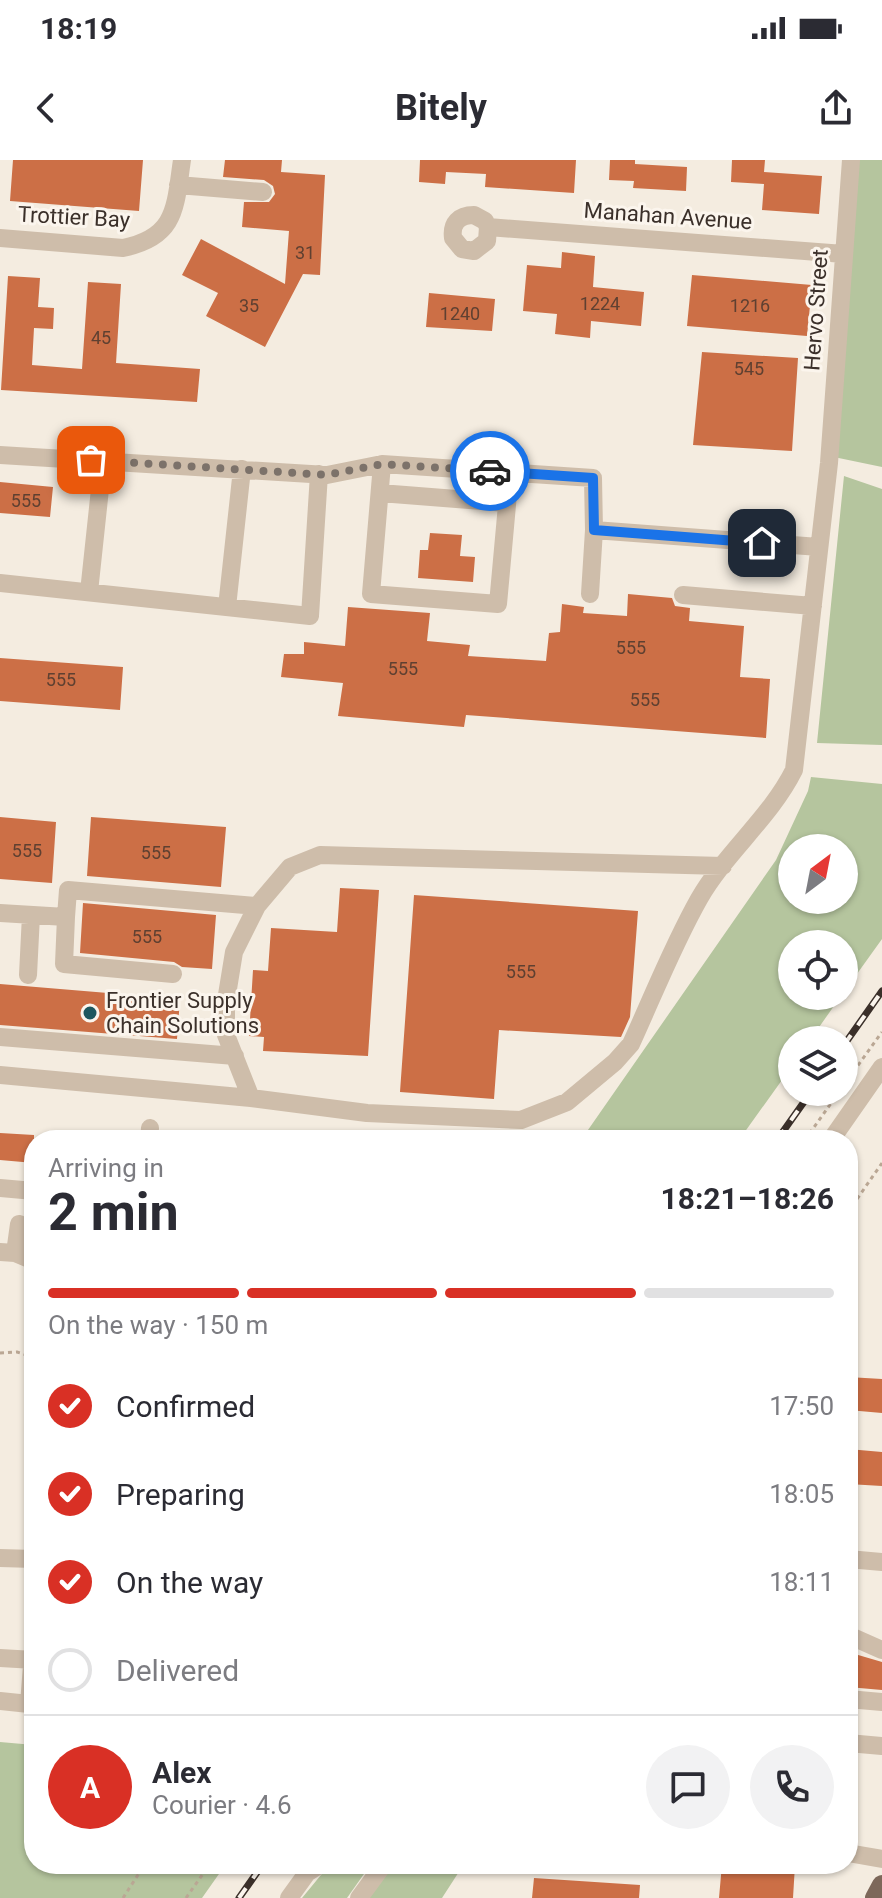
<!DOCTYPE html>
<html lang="en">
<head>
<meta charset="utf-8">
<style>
	:root { --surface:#fff; --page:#f2f2f3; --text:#2b2b33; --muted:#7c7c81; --line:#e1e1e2; --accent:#d93025 }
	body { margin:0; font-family:Roboto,sans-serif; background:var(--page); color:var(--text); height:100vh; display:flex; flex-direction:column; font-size:30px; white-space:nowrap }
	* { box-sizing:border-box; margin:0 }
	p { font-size:26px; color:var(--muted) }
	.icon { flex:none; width:44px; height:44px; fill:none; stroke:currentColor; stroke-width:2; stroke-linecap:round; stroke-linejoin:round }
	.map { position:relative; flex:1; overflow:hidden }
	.panel { position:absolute; left:24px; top:970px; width:834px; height:744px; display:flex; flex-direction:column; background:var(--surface); border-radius:32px; box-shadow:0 2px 6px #0004 }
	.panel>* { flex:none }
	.needle { width:52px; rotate:32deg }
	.fabs { position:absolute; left:778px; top:674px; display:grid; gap:16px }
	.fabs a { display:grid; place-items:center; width:80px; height:80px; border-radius:50%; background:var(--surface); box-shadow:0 2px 6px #0004; font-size:40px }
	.pin { position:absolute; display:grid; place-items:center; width:68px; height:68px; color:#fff; margin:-34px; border-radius:16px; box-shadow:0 4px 12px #0006 }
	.courier { position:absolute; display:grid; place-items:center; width:80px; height:80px; margin:-40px; border:6px solid #1a73e8; border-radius:50%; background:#fff; color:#222; box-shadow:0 2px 10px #0007 }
	.headline em { font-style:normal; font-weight:700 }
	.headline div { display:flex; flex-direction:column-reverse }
	.headline { display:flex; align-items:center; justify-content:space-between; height:136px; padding:0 24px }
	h1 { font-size:52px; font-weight:700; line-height:60px }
	.bar { display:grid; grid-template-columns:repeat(4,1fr); gap:12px 8px; align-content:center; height:96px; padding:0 24px }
	.bar i { height:10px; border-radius:6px; background:var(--line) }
	.bar .current { background:var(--accent) }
	.bar p { grid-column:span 4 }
	.line { display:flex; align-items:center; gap:20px; padding:0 24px; border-top:2px solid var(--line) }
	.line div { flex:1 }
	.round { display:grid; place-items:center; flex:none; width:84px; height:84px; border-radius:42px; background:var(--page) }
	ol { padding:0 24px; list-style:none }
	li { display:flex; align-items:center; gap:24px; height:88px }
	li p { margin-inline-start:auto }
	li .icon { padding:8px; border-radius:50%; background:var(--accent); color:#fff; stroke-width:4 }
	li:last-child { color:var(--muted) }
	li i { width:44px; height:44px; border:4px solid var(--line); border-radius:50% }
	.status { display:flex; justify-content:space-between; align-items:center; height:56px; padding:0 40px; background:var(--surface); direction:ltr }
	.status svg { height:22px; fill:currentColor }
	header { display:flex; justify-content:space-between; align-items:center; height:104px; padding:0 24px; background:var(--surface); font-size:36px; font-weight:700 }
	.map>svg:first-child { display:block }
	.green { fill:#b5c59e; fill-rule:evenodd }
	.building { fill:#cc6f46 }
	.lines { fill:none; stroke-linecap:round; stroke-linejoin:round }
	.path { stroke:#baa794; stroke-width:3; stroke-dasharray:4 4; stroke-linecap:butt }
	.minor { stroke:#cebdaa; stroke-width:18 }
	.major { stroke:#7d685a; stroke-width:20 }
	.rail-casing { stroke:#3b302a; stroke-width:7 }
	.rail { stroke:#fbf5ed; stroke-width:4; stroke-dasharray:12; stroke-linecap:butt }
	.done { stroke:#7c726a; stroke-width:8; stroke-dasharray:0 14.4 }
	.route { stroke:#1a73e8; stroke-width:10 }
	.poi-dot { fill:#1d575f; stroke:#fbf5ed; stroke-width:3 }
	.labels { text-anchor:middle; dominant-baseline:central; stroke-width:6; stroke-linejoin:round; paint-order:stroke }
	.number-label { font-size:18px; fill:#5f4031 }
	.street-label { font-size:22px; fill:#3b302a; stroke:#fbf5ed }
	.poi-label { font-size:22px; fill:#3b302a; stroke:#fbf5ed; text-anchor:start }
</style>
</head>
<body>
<div class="status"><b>18:19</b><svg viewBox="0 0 49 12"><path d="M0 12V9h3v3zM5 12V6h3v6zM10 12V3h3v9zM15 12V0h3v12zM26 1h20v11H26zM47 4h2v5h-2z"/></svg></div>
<header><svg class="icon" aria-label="back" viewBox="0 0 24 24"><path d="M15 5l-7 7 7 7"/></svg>Bitely<svg class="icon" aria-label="share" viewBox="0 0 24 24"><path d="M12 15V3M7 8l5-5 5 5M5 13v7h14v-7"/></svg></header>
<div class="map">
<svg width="882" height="1738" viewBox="0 0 882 1738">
	<rect width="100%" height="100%" fill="#f4ece0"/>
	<path class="green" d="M851 0H882V307L829 296Z
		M844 316 882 329V585L817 583Z
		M811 617 882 624V779L844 832V784H792V836H841L810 880H792V906L739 980H581L776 700 808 631ZM792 688H844V740H792Z
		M0 1582 34 1585V1704H226L202 1738H0Z
		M330 1704H371L347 1738H302Z
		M389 1704H464L442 1738H364Z"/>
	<path class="building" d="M13 0H143L139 51 10 41Z
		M225 0H282L281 12 325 15 320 115 303 114 265 187 206 156 218 133 182 115 201 79 285 124 289 71 242 67 244 42H269L275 34 273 26 264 20 223 17Z
		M420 0H576L574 33 485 27 486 14 446 12 445 24 419 22Z
		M610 0H635V4L687 7 686 31 633 28 634 21 609 20Z
		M732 0H765L764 12 822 16 819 54 762 50 764 24 731 22Z
		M562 92 595 96 593 127 644 132 641 166 591 161 590 178 555 174 557 154 523 151 527 105 561 108Z
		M692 115 812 125 807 176 687 166Z
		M8 116 40 118 38 147 54 148 53 169 34 168 32 205 82 209 88 122 121 124 116 203 200 209 197 242 1 230Z
		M429 133 495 139 492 171 426 167Z
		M702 192 798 198 792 291 693 285Z
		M0 322 53 327 50 357 0 353Z
		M430 373 462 375 460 396 475 397 473 422 418 418 420 390H428Z
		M628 434 672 438 675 446 690 448 689 461 744 466 740 517 770 519 766 578 466 555 464 567 338 556 343 523 281 517 284 494H304V482L345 486 348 447 430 453 427 481 470 485 468 496 546 501 549 473 560 472 562 444 584 447 583 453 627 456Z
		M0 498 123 507 120 550 0 541Z
		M0 657 56 662 52 723 0 719Z
		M91 657 226 667 221 727 87 716Z
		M340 728 379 730 368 896 263 891 264 877 249 876 253 810 268 811 271 768 337 772Z
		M414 735 638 751 630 857 621 877 499 870 494 939 400 932Z
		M83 743 216 755 212 809 182 807 174 802 80 793Z
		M0 824 180 839 177 879 0 865Z
		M0 973 34 975V1003L0 1000Z
		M848 1217 882 1219V1253L848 1250Z
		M848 1289 882 1292V1326L848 1324Z
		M848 1492 882 1502V1530L848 1527Z
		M722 1704 795 1705 793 1738H719Z
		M534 1718 640 1725 639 1738H532Z"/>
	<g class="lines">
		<path class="path" d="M844 925 882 872
			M805 980 839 932
			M848 1052 882 1003
			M0 1193 17 1192 34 1197
			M123 1738 145 1704
			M186 1738 210 1704"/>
		<path class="minor" d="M178 25 263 32
			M488 67 487 81 474 91 462 89 453 78C451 63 459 55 474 55L485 61 488 67 844 94
			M0 78 123 88C177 77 175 47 182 0
			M0 295 327 315 382 304
			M510 312 498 444 371 434 382 304 593 318 594 370 819 387
			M380 333 507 343
			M0 423 310 456 319 314
			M89 432 103 301
			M590 434 594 370
			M683 435 813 446
			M227 447 242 309
			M0 753 66 757 68 730 257 746
			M66 757 64 804 173 814
			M28 815 31 755
			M0 877 235 896
			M0 915 251 938 367 953 521 960 567 942 615 902 631 884C653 836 673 785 699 739 726 692 770 658 794 610L829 303 851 0
			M251 938 226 875V841L234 792 257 746 290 707 320 695 723 706
			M149 980 150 968
			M831 980 882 907
			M0 1028 34 1031
			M0 1092 15 1093 34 1101
			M15 1093 19 1064
			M0 1398 34 1399
			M848 1399 882 1402
			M848 1475 882 1490
			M0 1498 34 1500
			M848 1539 882 1542
			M0 1541 29 1544 34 1480
			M848 1583 882 1586
			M848 1693 882 1699
			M289 1738 307 1713 321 1704
			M359 1738 384 1704"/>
		<path class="major" d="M875 1738 882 1725"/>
		<defs>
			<path id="rail" d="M844 885 882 831
				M777 980 811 932
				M239 1738 263 1704"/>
		</defs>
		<use href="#rail" class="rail-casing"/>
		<use href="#rail" class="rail"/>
	</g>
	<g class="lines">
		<path class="done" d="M91 300 327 315 382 304 490 311"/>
		<path class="route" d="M490 311 593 318 594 370 762 383"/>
	</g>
	<circle class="poi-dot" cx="90" cy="853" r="8"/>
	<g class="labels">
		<g class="number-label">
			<text x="305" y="92">31</text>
			<text x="600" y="143">1224</text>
			<text x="249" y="145">35</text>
			<text x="750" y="145">1216</text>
			<text x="460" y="153">1240</text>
			<text x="101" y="177">45</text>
			<text x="749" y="208">545</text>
			<text x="26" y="340">555</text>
			<text x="631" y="487">555</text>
			<text x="403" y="508">555</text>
			<text x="61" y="519">555</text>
			<text x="645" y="539">555</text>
			<text x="27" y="690">555</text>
			<text x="156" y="692">555</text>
			<text x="147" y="776">555</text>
			<text x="521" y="811">555</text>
		</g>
		<g class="street-label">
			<text transform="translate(668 56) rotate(4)">Manahan Avenue</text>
			<text transform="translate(74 57) rotate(3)">Trottier Bay</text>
			<text transform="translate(816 150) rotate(-86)">Hervo Street</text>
		</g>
		<g class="poi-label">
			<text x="106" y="840">Frontier Supply<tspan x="106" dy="25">Chain Solutions</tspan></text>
		</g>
	</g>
</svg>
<div class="fabs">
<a><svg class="needle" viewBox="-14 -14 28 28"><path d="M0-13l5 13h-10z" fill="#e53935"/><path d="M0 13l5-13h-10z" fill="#7c7c81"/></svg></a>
<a><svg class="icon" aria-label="locate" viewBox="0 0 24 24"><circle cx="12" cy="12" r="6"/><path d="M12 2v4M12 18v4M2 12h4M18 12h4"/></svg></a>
<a><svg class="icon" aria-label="layers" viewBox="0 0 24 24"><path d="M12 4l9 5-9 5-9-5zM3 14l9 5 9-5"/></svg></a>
</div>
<div class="pin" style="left:91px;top:300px;background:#ea580c"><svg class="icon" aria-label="bag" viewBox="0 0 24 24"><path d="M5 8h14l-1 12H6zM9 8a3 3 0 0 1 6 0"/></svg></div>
<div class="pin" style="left:762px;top:383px;background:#1f2937"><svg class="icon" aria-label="home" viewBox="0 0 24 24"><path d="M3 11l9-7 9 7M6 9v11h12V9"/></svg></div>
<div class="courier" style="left:490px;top:311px"><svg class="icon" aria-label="car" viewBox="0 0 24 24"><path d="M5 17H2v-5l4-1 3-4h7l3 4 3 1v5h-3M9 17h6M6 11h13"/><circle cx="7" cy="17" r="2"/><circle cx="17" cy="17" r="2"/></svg></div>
<section class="panel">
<div class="headline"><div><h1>2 min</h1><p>Arriving in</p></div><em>18:21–18:26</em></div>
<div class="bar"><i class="current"></i><i class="current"></i><i class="current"></i><i></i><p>On the way · 150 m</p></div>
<ol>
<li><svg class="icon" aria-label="check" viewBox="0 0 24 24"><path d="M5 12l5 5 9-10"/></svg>Confirmed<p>17:50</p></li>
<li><svg class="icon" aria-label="check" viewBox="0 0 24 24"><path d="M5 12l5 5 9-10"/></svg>Preparing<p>18:05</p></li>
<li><svg class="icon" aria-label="check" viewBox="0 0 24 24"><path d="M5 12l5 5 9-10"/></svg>On the way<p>18:11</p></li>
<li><i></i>Delivered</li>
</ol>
<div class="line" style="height:144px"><b class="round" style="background:var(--accent);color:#fff">A</b><div><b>Alex</b><p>Courier · 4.6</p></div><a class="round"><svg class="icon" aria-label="chat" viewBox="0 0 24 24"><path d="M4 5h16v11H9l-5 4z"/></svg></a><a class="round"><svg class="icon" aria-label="phone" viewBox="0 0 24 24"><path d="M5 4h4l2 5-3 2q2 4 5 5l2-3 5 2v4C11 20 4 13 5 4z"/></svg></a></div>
</section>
</div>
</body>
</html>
